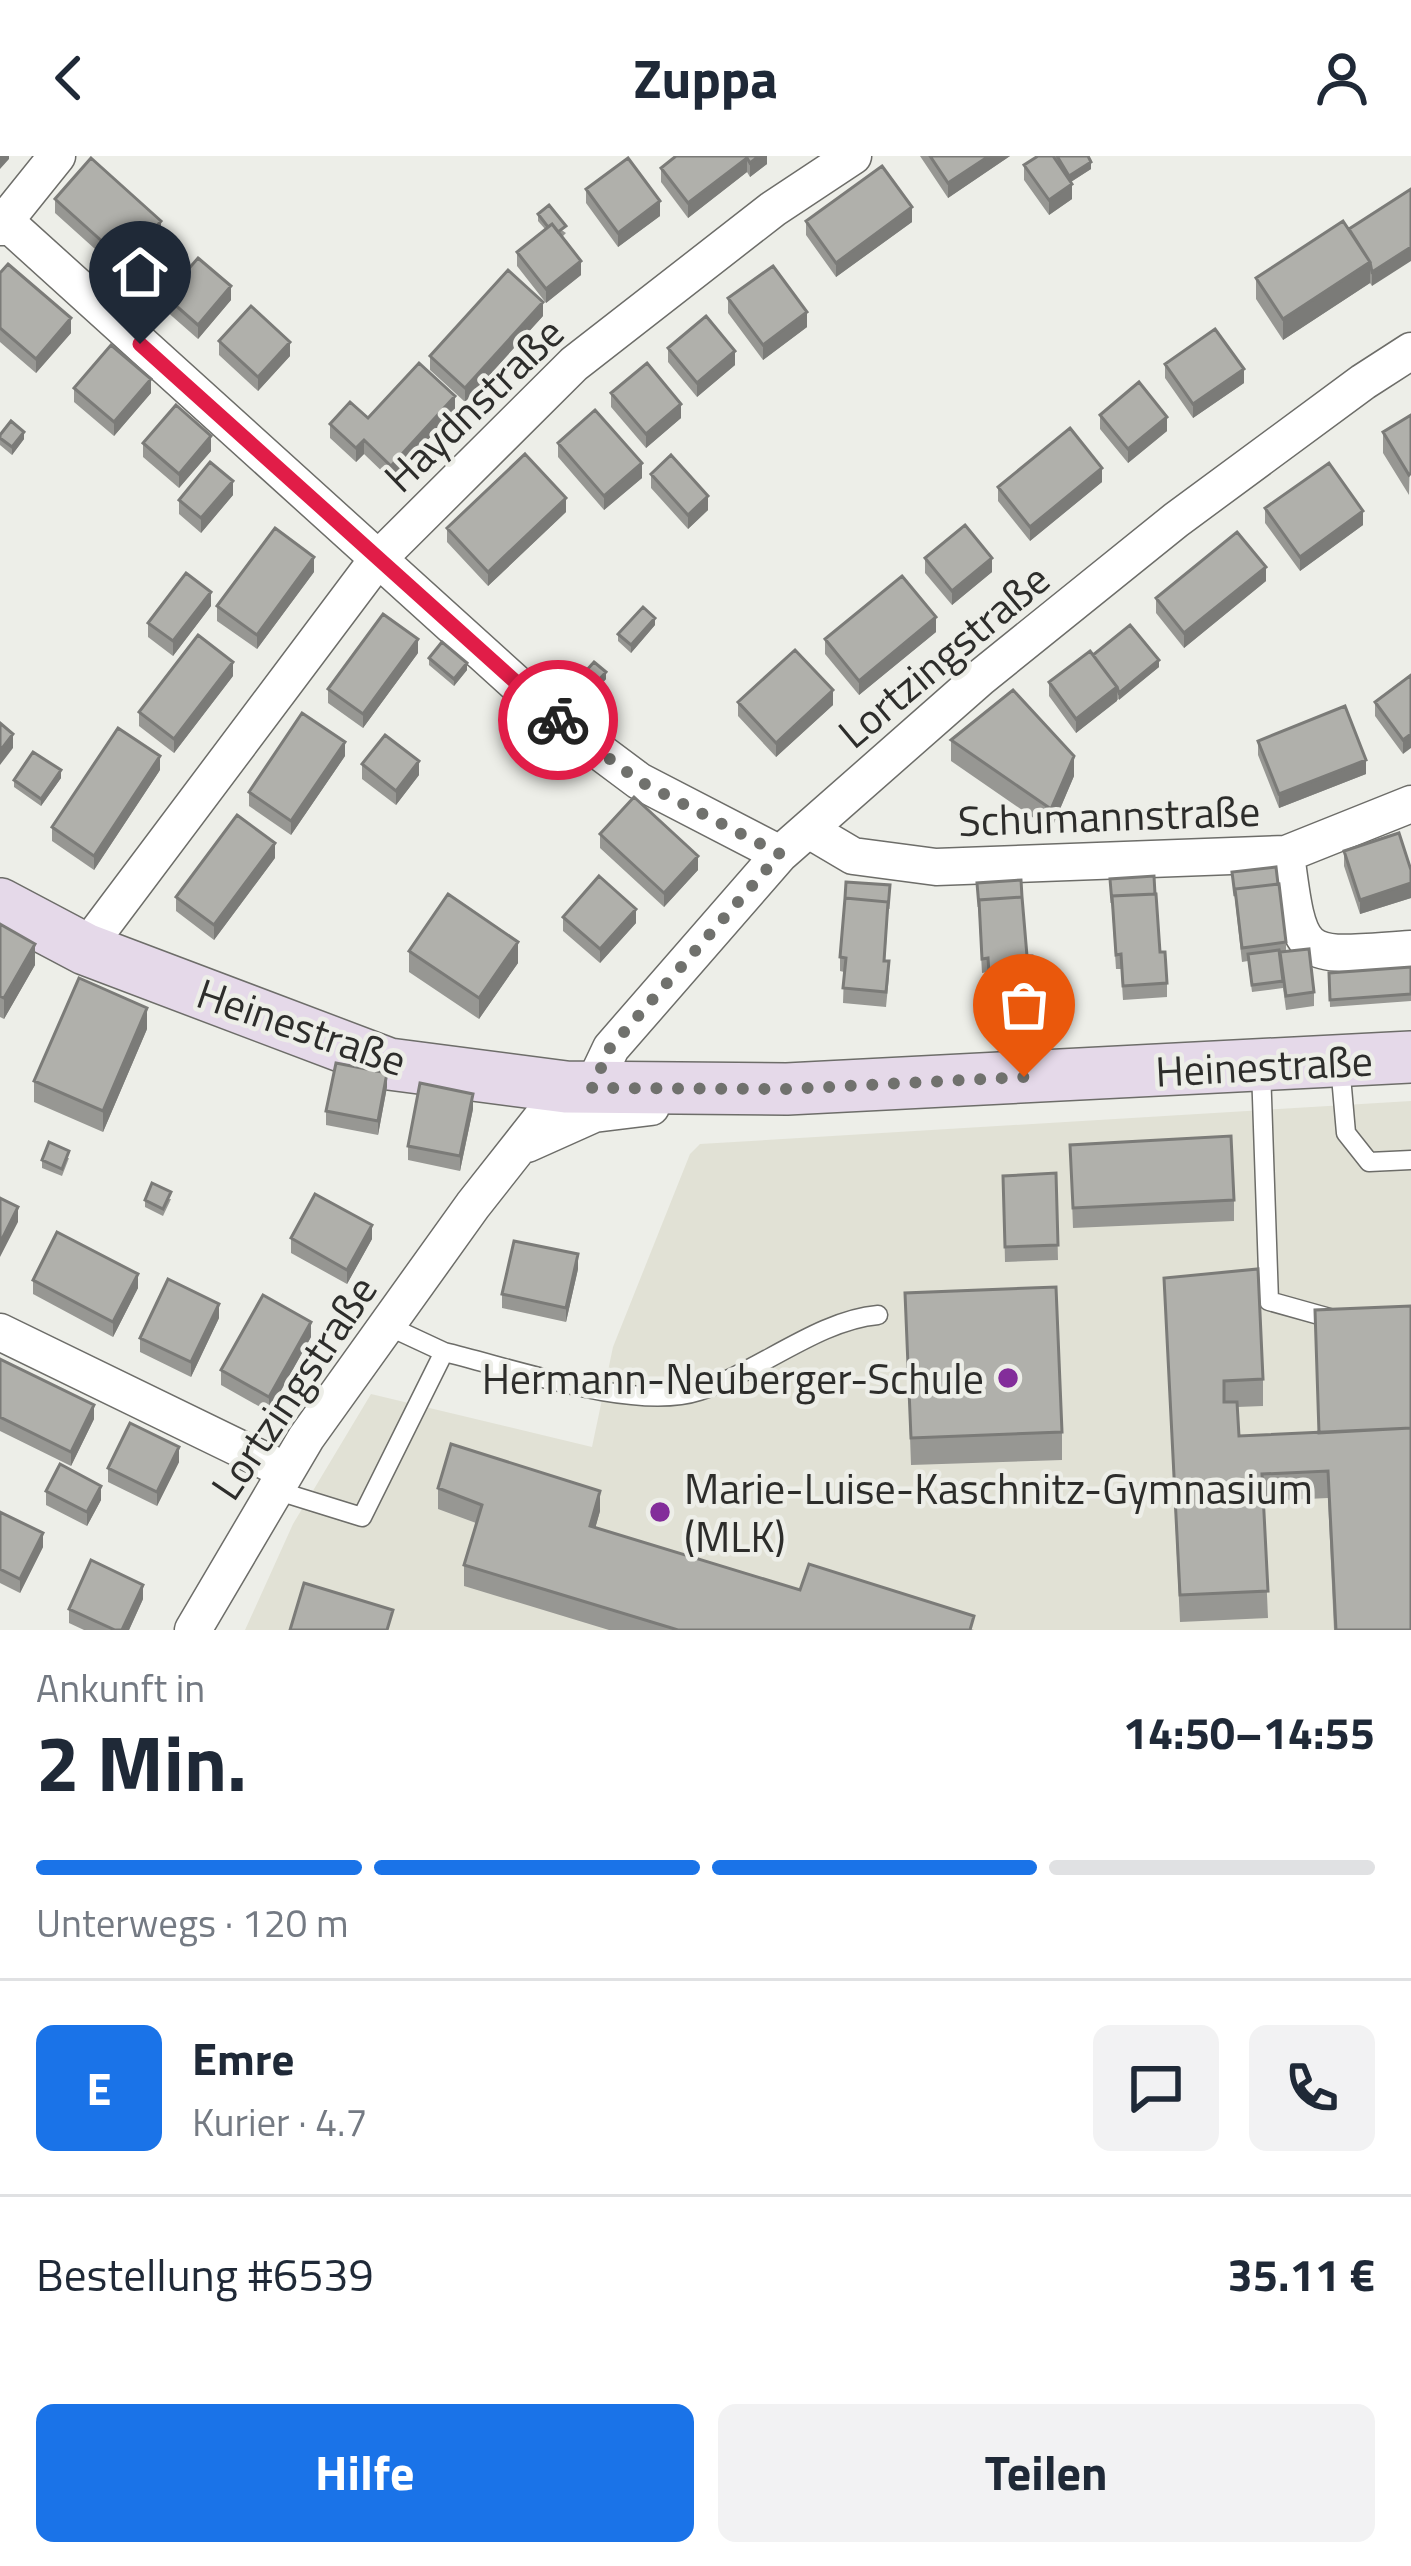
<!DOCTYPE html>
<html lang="de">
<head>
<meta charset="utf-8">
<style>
	:root { --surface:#fff; --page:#f2f2f3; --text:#1f2937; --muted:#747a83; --line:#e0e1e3; --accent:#1a73e8 }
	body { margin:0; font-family:"Titillium Web",sans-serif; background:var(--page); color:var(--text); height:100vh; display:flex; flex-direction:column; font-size:45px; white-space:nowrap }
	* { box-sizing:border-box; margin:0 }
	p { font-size:39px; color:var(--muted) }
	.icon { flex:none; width:66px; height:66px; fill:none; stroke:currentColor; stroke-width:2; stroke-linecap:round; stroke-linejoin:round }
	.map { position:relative; height:1474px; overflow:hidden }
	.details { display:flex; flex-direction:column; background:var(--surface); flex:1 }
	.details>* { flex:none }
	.pin { position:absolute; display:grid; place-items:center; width:102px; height:102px; color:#fff; margin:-123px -51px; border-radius:50% 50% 50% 0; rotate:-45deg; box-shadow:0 0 12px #0007 }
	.pin .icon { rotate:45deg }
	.courier { position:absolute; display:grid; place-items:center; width:120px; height:120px; margin:-60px; border:9px solid #e11d48; border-radius:50%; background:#fff; color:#222; box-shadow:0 3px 15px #0007 }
	.overview em { font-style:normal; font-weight:700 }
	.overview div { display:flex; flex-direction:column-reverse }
	.overview { display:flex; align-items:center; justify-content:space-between; height:204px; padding:0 36px }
	h1 { font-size:78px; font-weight:700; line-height:90px }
	.bar { display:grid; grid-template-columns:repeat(4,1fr); gap:18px 12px; align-content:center; height:144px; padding:0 36px }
	.bar i { height:15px; border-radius:9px; background:var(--line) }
	.bar .active { background:var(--accent) }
	.bar p { grid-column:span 4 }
	.line { display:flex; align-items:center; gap:30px; padding:0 36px; border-top:3px solid var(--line) }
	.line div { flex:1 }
	.round { display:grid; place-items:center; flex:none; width:126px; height:126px; border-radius:18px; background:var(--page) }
	.action { display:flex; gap:24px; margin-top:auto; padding:24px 36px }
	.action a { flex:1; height:138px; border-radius:18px; background:var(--accent); color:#fff; font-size:48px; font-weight:700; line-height:138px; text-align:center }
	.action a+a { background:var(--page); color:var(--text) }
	header { display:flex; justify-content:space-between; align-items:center; height:156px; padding:0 36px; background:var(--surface); font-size:54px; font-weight:700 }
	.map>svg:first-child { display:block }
	.built { fill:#e1e1d5 }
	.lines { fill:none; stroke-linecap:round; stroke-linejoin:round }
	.service-casing { stroke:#6d6d69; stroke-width:21 }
	.minor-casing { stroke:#6d6d69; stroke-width:39 }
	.secondary-casing { stroke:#6d6d69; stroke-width:54 }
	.service { stroke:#fff; stroke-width:18 }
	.minor { stroke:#fff; stroke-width:36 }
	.secondary { stroke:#e5d9e9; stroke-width:51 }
	.wall { fill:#979793 }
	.shaded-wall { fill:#7b7b78 }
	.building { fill:#b0b0ab; stroke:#7b7b78; stroke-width:3 }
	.done { stroke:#70716d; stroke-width:12; stroke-dasharray:0 21.6 }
	.route { stroke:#e11d48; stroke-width:15 }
	.poi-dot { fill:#832d9a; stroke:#edeee8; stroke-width:4.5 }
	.labels { text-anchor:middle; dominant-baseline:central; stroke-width:9; stroke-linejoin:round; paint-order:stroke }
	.street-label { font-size:42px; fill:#2d2d2b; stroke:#edeee8 }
	.poi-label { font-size:42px; fill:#2d2d2b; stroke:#edeee8; text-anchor:end }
</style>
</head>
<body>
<header><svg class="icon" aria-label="back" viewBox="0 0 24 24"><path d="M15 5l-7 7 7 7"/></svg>Zuppa<svg class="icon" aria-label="person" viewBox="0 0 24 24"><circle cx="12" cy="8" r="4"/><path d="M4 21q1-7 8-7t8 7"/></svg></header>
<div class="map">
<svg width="1411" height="1474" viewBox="0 0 1411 1474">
	<rect width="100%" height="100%" fill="#edeee8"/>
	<path class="built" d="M1411 945V1474H245L293 1368 371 1238 592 1291 613 1191 690 998 700 988Z"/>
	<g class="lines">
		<defs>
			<path id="service" d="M1340 909 1346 977 1369 1006 1411 1004
				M1261 913 1269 1145 1337 1164
				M444 1196C512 1212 635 1256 699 1235 757 1217 818 1164 878 1159
				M275 1334 362 1361 444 1196 386 1169"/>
			<path id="minor" d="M5 65 552 560 639 625 780 698
				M0 71 57 0
				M809 674 853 700 936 711 1286 698 1411 648
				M1286 698C1300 810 1302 800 1411 793
				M85 793 377 404 574 208 773 53 853 0
				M592 932 611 892 780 698 980 522 1176 364 1363 226 1411 195
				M527 988 594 958 651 951
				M0 1176 286 1315
				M193 1474 306 1282 473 1049 566 931"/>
			<path id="secondary" d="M0 748 85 793 389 908 566 931 787 933 1411 901"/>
		</defs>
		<use href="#service" class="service-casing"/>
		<use href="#minor" class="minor-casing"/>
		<use href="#secondary" class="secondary-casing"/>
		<use href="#service" class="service"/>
		<use href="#minor" class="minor"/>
		<use href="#secondary" class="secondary"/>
	</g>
	<path class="wall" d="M767 0V8L750 21 747 16 688 62 661 26V12Z
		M920 0H1010L948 42Z
		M1054 0H1088L1091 13 1071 26 1072 43 1049 59 1024 24V9Z
		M586 33 660 60 618 91 586 47Z
		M1411 33 1372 130 1370 127 1283 184 1256 143V122L1349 73Z
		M55 43 161 80 125 120 55 57Z
		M538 58 566 77 562 81 581 119 546 147 517 110V96L545 73 538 65Z
		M806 65 912 66 836 121 806 79Z
		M0 117 71 177 36 217 0 186Z
		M165 140 231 144 198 183 165 154Z
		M728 142 807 171 763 204 728 157Z
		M543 160 465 246 430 214V200Z
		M219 185 290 200 258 235 219 199Z
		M668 192 735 209 697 241 668 206Z
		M1165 208 1244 227 1193 262 1165 222Z
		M74 232 151 237 114 280 74 246Z
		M611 237 681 262 646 292 611 251Z
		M455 254 391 324 364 298 356 306 330 282V268L368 262Z
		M1100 259 1167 275 1128 307 1100 273Z
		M1411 259 1409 339 1383 297V276Z
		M0 279 24 283 12 299 0 289Z
		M143 287 211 295 179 332 143 301Z
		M558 287 642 322 604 354 558 301Z
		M651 318 708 354 688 373 651 332Z
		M1102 326 1030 385 998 345V331Z
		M233 339 201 377 179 358V344Z
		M1265 352 1363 369 1300 415 1265 367Z
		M566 356 488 430 447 386V372Z
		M925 402 992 416 952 449 925 417Z
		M314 416 257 493 217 465V450Z
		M1266 425 1184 492 1156 457V442Z
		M211 450 173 500 148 481V467Z
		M655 469 631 497 618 485V478Z
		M936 476 859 539 825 498V483Z
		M418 497 363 572 328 547V533Z
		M1093 499 1159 511 1076 577 1049 540V526Z
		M429 502 467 514 454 530 429 509Z
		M1411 519 1403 598 1375 560V546Z
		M233 520 174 597 139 570V556Z
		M606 523 587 544 576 534V526Z
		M738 546 833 549 776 601 738 560Z
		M951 584 1074 620 1051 674 951 605Z
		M1258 585 1366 618 1279 652 1258 599Z
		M345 600 291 679 249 650V636Z
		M362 608 419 619 396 649 362 623Z
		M160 614 94 714 52 685V671Z
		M61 622 41 650 14 631V624Z
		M600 678 698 714 664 751 600 692Z
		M1344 695 1411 714V742L1360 758 1344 710Z
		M275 702 214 784 176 755V741Z
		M1232 716 1286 786V795L1314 836V850L1286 854 1283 832 1252 836 1248 805 1242 806Z
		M1110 723 1160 796 1167 827V841L1123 844 1121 813H1116Z
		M977 727 1027 800H1032L1033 845 990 848 988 816 982 817Z
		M890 729 885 805 889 820 886 851 843 847 844 816 840 815V801Z
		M563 761 636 767 600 807 563 775Z
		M0 768 35 809 4 863 0 861Z
		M409 795 518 807 479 863 409 816Z
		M1411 811V845L1330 851 1329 817Z
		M147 873 103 976 34 946V925Z
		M387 931 378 979 326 969V955Z
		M473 953 460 1015 408 1004V990Z
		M1070 989 1234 1044V1065L1073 1072Z
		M69 1002 62 1020 42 1012V1004Z
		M1056 1017 1058 1104 1005 1106 1003 1020Z
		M171 1043 163 1060 145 1051V1044Z
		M291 1082 372 1083 347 1128 291 1097Z
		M578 1113 566 1166 502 1152V1138Z
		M1164 1122 1263 1223V1250L1237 1251 1239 1280 1318 1277 1411 1474H1334L1328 1342 1263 1345 1268 1462 1180 1466Z
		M33 1124 138 1132 113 1181 33 1138Z
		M905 1137 1062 1276V1304L911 1309Z
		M219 1162 191 1221 140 1196V1182Z
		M311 1181 269 1256 221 1229V1214Z
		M0 1203 94 1263 71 1310 0 1275Z
		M179 1306 157 1350 108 1326V1312Z
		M438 1332 600 1355 595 1372 800 1434 974 1474H609L464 1430V1409L476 1367 438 1353Z
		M46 1335 101 1344 87 1370 46 1349Z
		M0 1356 43 1391 20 1437 0 1427Z
		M143 1443 129 1474H84L69 1467V1453Z"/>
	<path class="shaded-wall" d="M0 0H9V3L0 13Z
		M759 0H767V8L750 21V7Z
		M989 0H1010L948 42V27Z
		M747 2V16L688 62V47Z
		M1091 6V13L1069 27V20Z
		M1072 28V43L1049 59V44Z
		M660 45V60L618 91V77Z
		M912 51V66L836 121V107Z
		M161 65V80L125 120V106Z
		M1411 91V105L1372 130V116Z
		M581 105V119L546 147V133Z
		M1370 106V127L1283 184V163Z
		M231 130V144L198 183V169Z
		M543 146V160L465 246V232Z
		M807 156V171L763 204V189Z
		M71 162V177L36 217V203Z
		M290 186V200L258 235V221Z
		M735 195V209L697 241V227Z
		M1244 213V227L1193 262V248Z
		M151 223V237L114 280V266Z
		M455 240V254L391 324V310Z
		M681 248V262L646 292V278Z
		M1167 261V275L1128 307V293Z
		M24 276V283L12 299V291Z
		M211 280V295L179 332V318Z
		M364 284V298L356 306V292Z
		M642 307V322L604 354V340Z
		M1102 312V326L1030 385V371Z
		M233 325V339L201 377V362Z
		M708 340V354L688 373V359Z
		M566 342V356L488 430V416Z
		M1363 355V369L1300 415V401Z
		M314 401V416L257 493V479Z
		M992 402V416L952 449V435Z
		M1266 411V425L1184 492V477Z
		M211 436V450L173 500V485Z
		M936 461V476L859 539V525Z
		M655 462V469L631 497V489Z
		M418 483V497L363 572V558Z
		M1159 504V511L1119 544V537Z
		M233 506V520L174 597V583Z
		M467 507V514L454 530V523Z
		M606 516V523L587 544V537Z
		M1117 531V545L1076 577V563Z
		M833 534V549L776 601V587Z
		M13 578V592L0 609V595Z
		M1411 578V592L1403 598V584Z
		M345 586V600L291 679V665Z
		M160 600V614L94 714V700Z
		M1074 600V620L1051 674V653Z
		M1366 604V618L1279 652V638Z
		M419 605V619L396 649V635Z
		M61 614V622L41 650V643Z
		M275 687V702L214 784V769Z
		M698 700V714L664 751V737Z
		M1411 727V742L1360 758V744Z
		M636 753V767L600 807V793Z
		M518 786V807L479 863V842Z
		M35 788V809L4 863V842Z
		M147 852V873L103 976V955Z
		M387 917V931L378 979V965Z
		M473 938V953L460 1015V1000Z
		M18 1051V1066L0 1101V1087Z
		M372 1069V1083L347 1128V1114Z
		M578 1098V1113L566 1166V1152Z
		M138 1118V1132L113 1181V1166Z
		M219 1148V1162L191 1221V1206Z
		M311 1166V1181L269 1256V1241Z
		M94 1249V1263L71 1310V1296Z
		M179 1291V1306L157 1350V1336Z
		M101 1330V1344L87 1370V1356Z
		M600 1335V1355L590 1391V1370Z
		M43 1377V1391L20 1437V1423Z
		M143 1429V1443L129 1474H122Z"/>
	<path class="building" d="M676 0H759L750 7 747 2 688 47 661 12Z
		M930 0H989L948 27Z
		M1038 0H1053L1072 28 1049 44 1024 9Z
		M1057 0H1088L1091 6 1069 20Z
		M91 2 161 65 125 106 55 43Z
		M628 2 660 45 618 77 586 33Z
		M882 10 912 51 836 107 806 65Z
		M1411 33V91L1372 116 1370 106 1349 73Z
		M549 49 566 70 558 76 552 68 548 71 538 58Z
		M1343 65 1370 106 1283 163 1256 122Z
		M552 68 581 105 546 133 517 96Z
		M198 102 231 130 198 169 165 140Z
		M8 108 71 162 36 203 0 172V117Z
		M773 110 807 156 763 189 728 142Z
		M508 114 543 146 465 232 430 200Z
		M251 150 290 186 258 221 219 185Z
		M706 160 735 195 697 227 668 192Z
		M1215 173 1244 213 1193 248 1165 208Z
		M111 189 151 223 114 266 74 232Z
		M419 207 455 240 391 310 364 284 356 292 330 268 350 246 368 262Z
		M647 207 681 248 646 278 611 237Z
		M1139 226 1167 261 1128 293 1100 259Z
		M176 249 211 280 179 318 143 287Z
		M595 254 642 307 604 340 558 287Z
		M1411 259V317L1409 319 1383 276Z
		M11 265 24 276 12 291 0 282V279Z
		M1070 272 1102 312 1030 371 998 331Z
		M525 298 566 342 488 416 447 372Z
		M671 299 708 340 688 359 651 318Z
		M210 306 233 325 201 362 179 344Z
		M1329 307 1363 355 1300 401 1265 352Z
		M965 369 992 402 952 435 925 402Z
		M275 372 314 401 257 479 217 450Z
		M1237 376 1266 411 1184 477 1156 442Z
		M186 417 211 436 173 485 148 467Z
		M902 420 936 461 859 525 825 483Z
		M643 451 655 462 631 489 618 478Z
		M383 458 418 483 363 558 328 533Z
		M1130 469 1159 504 1119 537 1117 531 1093 499Z
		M198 479 233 506 174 583 139 556Z
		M442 486 467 507 454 523 429 502Z
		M795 494 833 534 776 587 738 546Z
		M1090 495 1117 531 1076 563 1049 526Z
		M594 506 606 516 587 537 576 526Z
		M1411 519V578L1403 584 1375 546Z
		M1013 534 1074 600 1051 653 951 584Z
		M1345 550 1366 604 1279 638 1258 585Z
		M302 557 345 586 291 665 249 636Z
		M0 567 13 578 0 595Z
		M118 572 160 600 94 700 52 671Z
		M385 579 419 605 396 635 362 608Z
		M33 596 61 614 41 643 14 624Z
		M634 641 698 700 664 737 600 678Z
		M237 659 275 687 214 769 176 741Z
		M1399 677 1411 714V727L1360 744 1344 695Z
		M1276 711 1278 728 1235 733V740L1232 716Z
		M599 720 636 753 600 793 563 761Z
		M1154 720 1155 738 1112 740V747L1110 723Z
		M1021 724 1022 741 979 744V751L977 727Z
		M846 726 890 729 888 753V746L845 742Z
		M1279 728 1286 786 1242 792 1235 733Z
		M448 738 518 786 479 842 409 795Z
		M1156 738 1160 796H1165L1167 827 1123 830 1121 798 1116 799 1112 740Z
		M1022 741 1027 800H1032L1033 831 990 833 988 802 982 803 979 744Z
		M845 742 888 746 884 805H889L886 836 843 832 846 802 840 801Z
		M0 768 35 788 4 842 0 840Z
		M1309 793 1314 836 1286 840 1280 796Z
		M1279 794 1283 825 1252 829 1248 798Z
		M1411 811V838L1330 844 1329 817Z
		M79 822 147 852 103 955 34 925Z
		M336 907 387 917 378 965 326 955Z
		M420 927 473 938 460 1000 408 990Z
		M1231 980 1234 1044 1073 1052 1070 989Z
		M49 986 69 995 62 1013 42 1004Z
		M1056 1017 1058 1089 1005 1091 1003 1020Z
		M152 1027 171 1036 163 1053 145 1044Z
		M315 1038 372 1069 347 1114 291 1082Z
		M0 1042 18 1051 0 1087Z
		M57 1076 138 1118 113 1166 33 1124Z
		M514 1085 578 1098 566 1152 502 1138Z
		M1258 1113 1263 1223 1224 1225V1246H1237L1239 1280 1411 1272V1474H1336L1328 1315 1262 1318 1268 1435 1180 1439 1164 1122Z
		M168 1123 219 1148 191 1206 140 1182Z
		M1056 1131 1062 1276 911 1282 905 1137Z
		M263 1139 311 1166 269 1241 221 1214Z
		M1411 1150V1272L1319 1277 1315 1154Z
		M0 1203 94 1249 71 1296 0 1261Z
		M130 1267 179 1291 157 1336 108 1312Z
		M451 1288 600 1335 590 1370 800 1434 809 1408 974 1460 970 1474H678L464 1409 482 1349 438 1332Z
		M60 1308 101 1330 87 1356 46 1335Z
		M0 1356 43 1377 20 1423 0 1413Z
		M91 1404 143 1429 122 1474H115L69 1453Z
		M304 1427 393 1454 387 1474H290Z"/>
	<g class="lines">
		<path class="done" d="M558 564 639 625 780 698 610 892 592 932 788 933 1024 921"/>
		<path class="route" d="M140 188 558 564"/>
	</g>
	<g class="poi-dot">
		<circle cx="1008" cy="1222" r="12"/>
		<circle cx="660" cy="1356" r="12"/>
	</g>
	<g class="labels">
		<g class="street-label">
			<text transform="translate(473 248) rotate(-44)">Haydnstraße</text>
			<text transform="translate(943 499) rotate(-40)">Lortzingstraße</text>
			<text transform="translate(1109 659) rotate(-2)">Schumannstraße</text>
			<text transform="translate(302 870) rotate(19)">Heinestraße</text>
			<text transform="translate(1264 909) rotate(-3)">Heinestraße</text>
			<text transform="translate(293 1231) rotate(-56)">Lortzingstraße</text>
		</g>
		<g class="poi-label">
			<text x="984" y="1222">Hermann-Neuberger-Schule</text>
			<text x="684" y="1332" text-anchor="start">Marie-Luise-Kaschnitz-Gymnasium<tspan x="684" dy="48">(MLK)</tspan></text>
		</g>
	</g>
</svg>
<div class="pin" style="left:1024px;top:921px;background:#ea580c"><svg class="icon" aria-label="bag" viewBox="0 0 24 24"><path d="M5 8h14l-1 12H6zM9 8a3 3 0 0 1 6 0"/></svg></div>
<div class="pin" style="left:140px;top:188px;background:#1f2937"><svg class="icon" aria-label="home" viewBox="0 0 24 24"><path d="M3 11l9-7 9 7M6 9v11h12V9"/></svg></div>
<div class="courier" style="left:558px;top:564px"><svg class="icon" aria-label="bike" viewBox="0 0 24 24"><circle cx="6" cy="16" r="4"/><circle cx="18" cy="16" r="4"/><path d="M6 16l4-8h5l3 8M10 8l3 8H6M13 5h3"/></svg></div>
</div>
<section class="details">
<div class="overview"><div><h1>2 Min.</h1><p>Ankunft in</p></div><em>14:50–14:55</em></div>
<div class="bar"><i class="active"></i><i class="active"></i><i class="active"></i><i></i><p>Unterwegs · 120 m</p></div>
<div class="line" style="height:216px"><b class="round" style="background:var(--accent);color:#fff">E</b><div><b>Emre</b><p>Kurier · 4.7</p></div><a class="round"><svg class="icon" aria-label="chat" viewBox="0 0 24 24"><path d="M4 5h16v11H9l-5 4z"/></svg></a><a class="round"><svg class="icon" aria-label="phone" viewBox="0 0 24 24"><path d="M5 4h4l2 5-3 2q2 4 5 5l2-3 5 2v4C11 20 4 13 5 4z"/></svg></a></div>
<div class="line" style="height:156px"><div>Bestellung #6539</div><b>35.11 €</b></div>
<div class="action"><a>Hilfe</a><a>Teilen</a></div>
</section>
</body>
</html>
